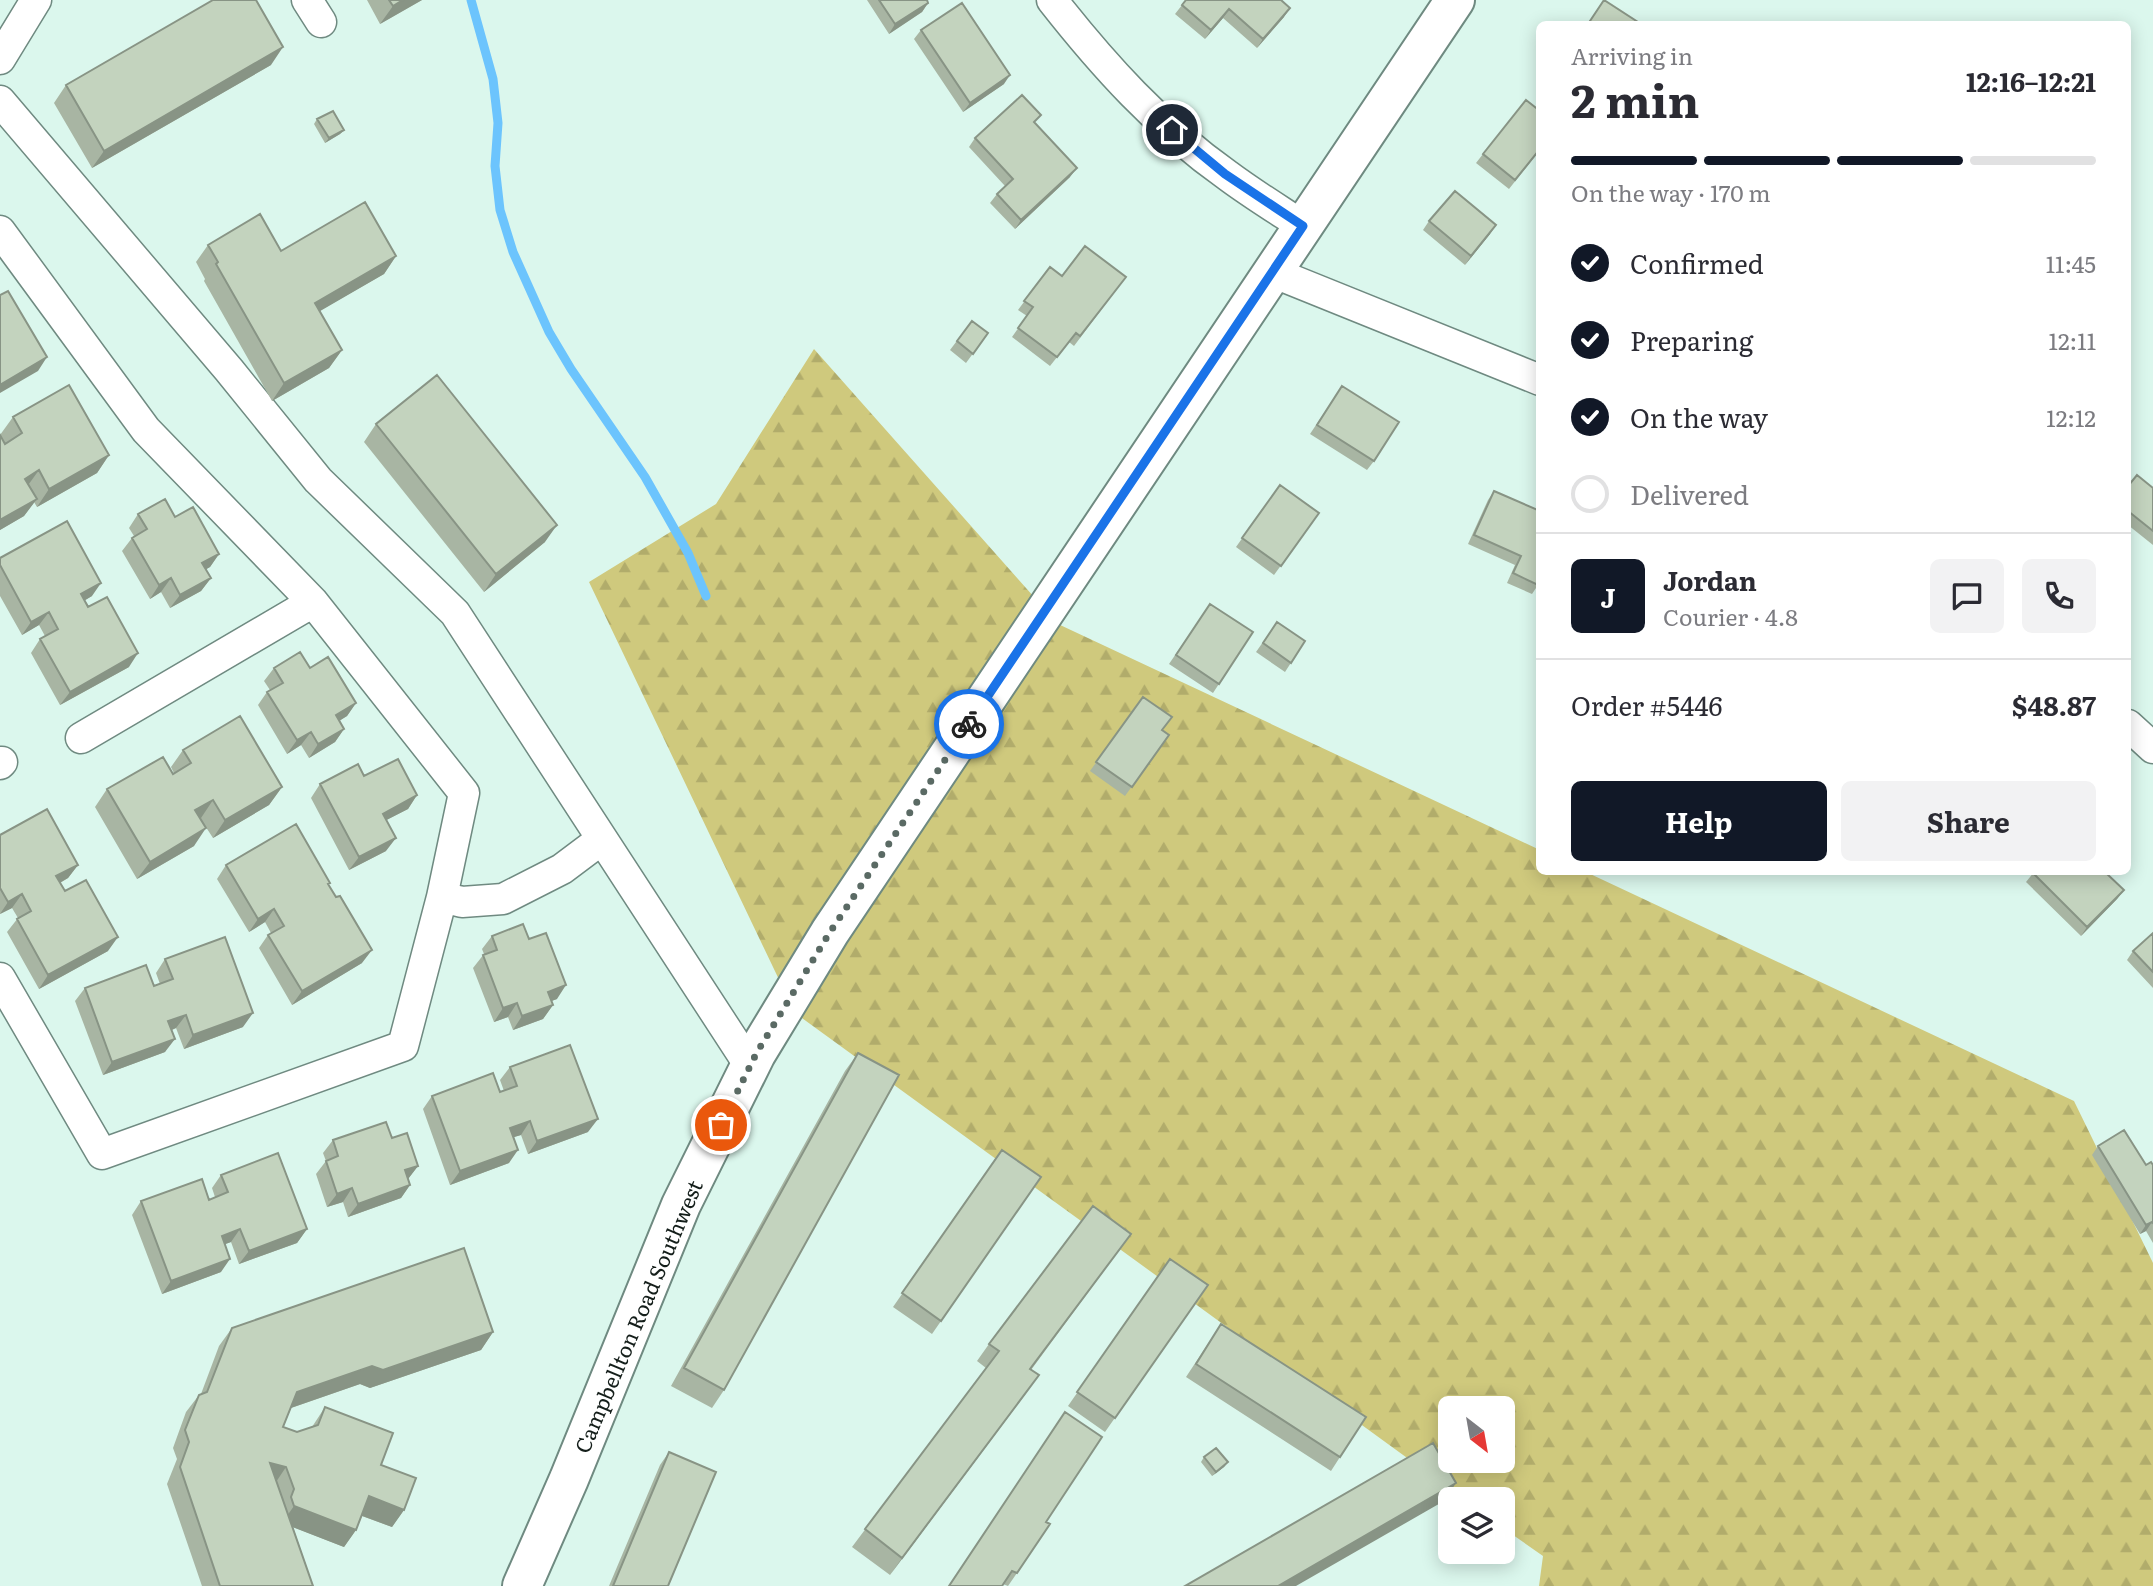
<!DOCTYPE html>
<html lang="en">
<head>
<meta charset="utf-8">
<style>
	:root { --surface:#fff; --page:#f2f2f3; --text:#2b2b33; --muted:#7c7c81; --line:#e1e1e2; --accent:#111827 }
	body { margin:0; font-family:Literata,serif; background:var(--page); color:var(--text); height:100vh; display:flex; flex-direction:column; font-size:26px; white-space:nowrap }
	* { box-sizing:border-box; margin:0 }
	p { font-size:23px; color:var(--muted) }
	.icon { flex:none; width:38px; height:38px; fill:none; stroke:currentColor; stroke-width:2; stroke-linecap:round; stroke-linejoin:round }
	.map { position:relative; flex:1; overflow:hidden }
	.side { position:absolute; left:1536px; top:21px; width:595px; height:854px; display:flex; flex-direction:column; background:var(--surface); border-radius:10px; box-shadow:0 4px 18px #0003 }
	.side>* { flex:none }
	.needle { width:46px; rotate:149deg }
	.fabs { position:absolute; left:1438px; top:1396px; display:grid; gap:14px }
	.fabs a { display:grid; place-items:center; width:77px; height:77px; border-radius:10px; background:var(--surface); box-shadow:0 4px 18px #0003; font-size:35px }
	.pin { position:absolute; display:grid; place-items:center; width:60px; height:60px; color:#fff; margin:-30px; border:4px solid #fff; border-radius:50%; box-shadow:0 2px 7px #0007 }
	.courier { position:absolute; display:grid; place-items:center; width:70px; height:70px; margin:-35px; border:5px solid #1a73e8; border-radius:50%; background:#fff; color:#222; box-shadow:0 2px 9px #0007 }
	.head em { font-style:normal; font-weight:700 }
	.head div { display:flex; flex-direction:column-reverse }
	.head { display:flex; align-items:center; justify-content:space-between; height:119px; padding:0 35px }
	h1 { font-size:46px; font-weight:700; line-height:52px }
	.bar { display:grid; grid-template-columns:repeat(4,1fr); gap:10px 7px; align-content:center; height:84px; padding:0 35px }
	.bar i { height:9px; border-radius:5px; background:var(--line) }
	.bar .selected { background:var(--accent) }
	.bar p { grid-column:span 4 }
	.line { display:flex; align-items:center; gap:18px; padding:0 35px; border-top:2px solid var(--line) }
	.line div { flex:1 }
	.round { display:grid; place-items:center; flex:none; width:74px; height:74px; border-radius:10px; background:var(--page) }
	ol { padding:0 35px; list-style:none }
	li { display:flex; align-items:center; gap:21px; height:77px }
	li p { margin-inline-start:auto }
	li .icon { padding:7px; border-radius:50%; background:var(--accent); color:#fff; stroke-width:4 }
	li:last-child { color:var(--muted) }
	li i { width:38px; height:38px; border:4px solid var(--line); border-radius:50% }
	.cta { display:flex; gap:14px; margin-top:auto; padding:14px 35px }
	.cta a { flex:1; height:80px; border-radius:10px; background:var(--accent); color:#fff; font-size:28px; font-weight:700; line-height:80px; text-align:center }
	.cta a+a { background:var(--page); color:var(--text) }
	.map>svg:first-child { display:block }
	.forest { fill:url(#forest-firs); fill-rule:evenodd }
	.lines { fill:none; stroke-linecap:round; stroke-linejoin:round }
	.stream { stroke:#6cc4fd; stroke-width:9 }
	.street-casing { stroke:#6f8a81; stroke-width:33 }
	.secondary-casing { stroke:#6f8a81; stroke-width:42 }
	.street { stroke:#fff; stroke-width:30 }
	.secondary { stroke:#fff; stroke-width:38 }
	.wall { fill:#a8b5a3 }
	.shaded-wall { fill:#889485 }
	.building { fill:#c3d3be; stroke:#889485; stroke-width:2 }
	.done { stroke:#5a6a64; stroke-width:7; stroke-dasharray:0 12.6 }
	.route { stroke:#1a73e8; stroke-width:9 }
	.labels { text-anchor:middle; dominant-baseline:central; stroke-width:5; stroke-linejoin:round; paint-order:stroke }
	.street-label { font-size:21px; fill:#141e1a; stroke:#fff }
</style>
</head>
<body>
<div class="map">
<svg width="2153" height="1586" viewBox="0 0 2153 1586">
	<defs>
		<pattern id="forest-firs" width="22" height="20" patternUnits="userSpaceOnUse" patternTransform="scale(1.75)"><rect width="22" height="20" fill="#cfc97d"/><path d="M5 1l3.5 6h-7zM16 11l3.5 6h-7z" fill="#b1ac6b"/></pattern>
	</defs>
	<rect width="100%" height="100%" fill="#dbf7ed"/>
	<path class="forest" d="M814 349 1058 624 1540 850V872H1586L2074 1101 2153 1263V1586H1539L1543 1556 1503 1528V1500H1465L795 1013 589 582 716 504ZM1451 1409H1503V1461H1451Z"/>
	<g class="lines">
		<path class="stream" d="M471 0 493 79 498 123 495 166 500 210 513 252 549 332 571 369 645 477 688 553 706 596"/>
		<defs>
			<path id="street" d="M307 0 321 22
				M1052 0C1103 65 1159 127 1227 175 1251 193 1277 209 1303 226
				M0 59 36 0
				M0 101 229 370 318 480 455 613 750 1066
				M0 231 146 430 313 602 464 793 442 897 403 1046 102 1154 0 978
				M1272 272 1540 380
				M2128 725 2153 748
				M81 738 313 602
				M0 764 2 762
				M442 897 462 902 503 899 562 869 602 839"/>
			<path id="secondary" d="M522 1586 569 1479 681 1205 756 1054 830 932 1455 0"/>
		</defs>
		<use href="#street" class="street-casing"/>
		<use href="#secondary" class="secondary-casing"/>
		<use href="#street" class="street"/>
		<use href="#secondary" class="secondary"/>
	</g>
	<path class="wall" d="M367 0H422L380 24Z
		M867 0H927L928 3 922 12 889 34Z
		M1186 0 1284 17 1257 48 1223 18 1205 39 1175 14Z
		M921 30 1004 84 963 112 914 39Z
		M271 65 92 168 54 103 66 85Z
		M1540 111V150L1509 189 1476 163 1483 154Z
		M317 119 344 130 340 134 325 143 314 124Z
		M1035 124 1070 177 1015 229 990 203 997 194 1005 186 969 147 975 138Z
		M1429 221 1490 234 1465 265 1423 230Z
		M208 245 281 251 396 256 384 274 319 311 342 350 329 368 272 401 204 281 205 279 196 262Z
		M1050 267 1062 276 1126 277 1074 346 1069 342 1050 366 1012 337 1027 316 1018 310Z
		M972 321 988 333 966 363 950 350Z
		M1342 386 1374 461 1367 470 1310 434Z
		M13 417 109 455 97 473 37 507 34 502 24 516 0 530V435Z
		M376 424 545 542 484 592 364 442Z
		M1280 485 1319 513 1274 575 1236 547Z
		M2128 486 2153 488V545L2128 525Z
		M1494 491 1538 585 1532 594 1507 583 1515 565 1468 544 1488 500Z
		M138 514 175 517 219 554 210 567 206 569 211 578 201 591 170 608 161 592 150 599 122 551 132 538 134 536 129 528Z
		M0 558 92 596 85 600 129 667 60 705 31 653 40 639 45 636 39 625 22 635 0 596Z
		M1210 604 1253 632 1213 693 1169 664Z
		M1277 622 1305 641 1285 672 1256 652Z
		M274 668H310L356 703 347 716 339 721 344 729 335 742 309 758 301 745 287 754 258 705 267 692 270 690 264 681Z
		M1143 697 1162 730 1169 735 1125 796 1090 771Z
		M183 750 282 787 269 805 213 838 200 818 194 846 137 879 95 807 107 789 174 773 171 767Z
		M364 776 417 795 408 809 386 820V851L349 870 311 798 320 784Z
		M0 835 78 865 68 878 60 883 65 891 108 951 39 989 7 932 18 918 12 908 0 914Z
		M226 865 328 885 362 963 292 1005 259 948 268 935 271 933 265 922 249 932 217 879Z
		M2034 872 2124 890 2117 899 2081 936 2026 882Z
		M2153 933V988L2127 960 2133 951Z
		M492 936 529 939 557 999 551 1001 553 1005 543 1019 513 1030 508 1017 494 1022 473 968 484 954 482 949Z
		M165 959 243 1027 184 1049 176 1028 172 1030 165 1052 103 1075 75 1001 85 988 154 986 160 984 156 973Z
		M858 1053 724 1390 712 1408 671 1386 845 1071Z
		M510 1067 588 1132 528 1154 521 1135 513 1137 509 1163 450 1185 423 1109 432 1096 500 1092 504 1091 500 1080Z
		M392 1138 418 1166 408 1179 410 1185 401 1198 348 1217 343 1202 327 1207 316 1174 326 1161 323 1153 333 1140Z
		M2098 1146 2146 1165H2153V1243L2146 1231 2140 1234 2092 1155Z
		M1002 1150 1041 1177 932 1334 893 1307Z
		M221 1175 307 1229 297 1243 239 1264 231 1242 225 1244 221 1272 162 1294 132 1215 141 1201 209 1200 215 1197 212 1188Z
		M1131 1234 1031 1370 1039 1375 1026 1393 890 1575 852 1547 986 1368 977 1361 989 1344Z
		M1170 1259 1208 1285 1105 1432 1068 1406Z
		M1221 1324 1340 1457 1331 1471 1186 1377Z
		M232 1328 493 1332 481 1350 370 1388 360 1384 291 1408 283 1427 297 1432 312 1427 325 1407 381 1465 404 1510 392 1527 362 1516 356 1530 344 1547 293 1527 313 1586H202L167 1484 177 1459 173 1448 186 1412 199 1395 201 1394 219 1346Z
		M669 1452 668 1586H609L660 1465Z
		M1204 1457 1228 1462 1224 1467 1212 1476 1201 1462Z
		M1046 1522 1017 1573 1008 1586 1003 1584Z"/>
	<path class="shaded-wall" d="M403 0H422L380 24 393 6Z
		M928 3 922 12 889 34 895 24Z
		M1290 8 1284 17 1257 48 1263 39Z
		M1229 9 1223 18 1205 39 1211 30Z
		M283 47 271 65 92 168 104 151Z
		M1010 75 1004 84 963 112 970 103Z
		M344 130 340 134 325 143 329 138Z
		M1077 168 1070 177 1015 229 1021 220Z
		M1496 225 1490 234 1465 265 1471 256Z
		M396 256 384 274 303 321 315 303Z
		M342 350 329 368 272 401 284 383Z
		M47 357 38 371 0 393V385Z
		M109 455 97 473 37 507 49 489Z
		M39 470 26 488 25 479Z
		M37 499 24 516 0 530V520Z
		M557 525 545 542 484 592 496 574Z
		M219 554 210 567 193 577 202 563Z
		M171 578 161 592 150 599 159 585Z
		M211 578 201 591 170 608 180 595Z
		M101 583 92 596 72 608 81 594Z
		M49 612 39 625 22 635 31 622Z
		M138 653 129 667 60 705 70 692Z
		M356 703 347 716 326 729 336 715Z
		M344 729 335 742 309 758 318 744Z
		M311 732 301 745 287 754 297 740Z
		M282 787 269 805 213 838 225 820Z
		M417 795 408 809 373 827 383 814Z
		M213 800 201 818 183 828 195 810Z
		M206 828 194 846 137 879 150 862Z
		M396 838 386 851 349 870 359 857Z
		M78 865 68 878 47 890 56 876Z
		M2124 890 2117 899 2081 936 2087 927Z
		M22 894 12 908 0 914 8 902Z
		M274 909 265 922 249 932 258 919Z
		M118 937 108 951 39 989 48 975Z
		M372 950 362 963 292 1005 302 991Z
		M566 985 557 999 538 1006 548 992Z
		M517 1003 508 1017 494 1022 503 1008Z
		M553 1005 543 1019 513 1030 522 1016Z
		M253 1013 243 1027 184 1049 193 1035Z
		M186 1015 176 1028 159 1035 168 1021Z
		M175 1039 165 1052 103 1075 112 1062Z
		M598 1119 588 1132 528 1154 537 1141Z
		M530 1121 521 1135 501 1141 510 1128Z
		M518 1150 509 1163 450 1185 460 1171Z
		M418 1166 408 1179 405 1170Z
		M410 1185 401 1198 348 1217 358 1204Z
		M352 1188 343 1202 327 1207 337 1194Z
		M2152 1222 2146 1231 2140 1234 2146 1225Z
		M240 1229 231 1242 212 1249 222 1236Z
		M307 1229 297 1243 239 1264 249 1251Z
		M230 1259 221 1272 162 1294 171 1281Z
		M493 1332 481 1350 370 1388 360 1384 285 1410 297 1392 372 1366Z
		M1039 1375 1026 1393 890 1575 902 1558Z
		M1228 1462 1224 1467 1212 1476 1216 1472Z
		M270 1463 286 1467 274 1485Z
		M1456 1483 1444 1501 1296 1586H1278Z
		M369 1496 404 1510 392 1527 357 1514Z
		M294 1506 356 1530 344 1547 282 1523Z"/>
	<path class="building" d="M213 0H256L283 47 104 151 66 85Z
		M389 0H403L393 6Z
		M879 0H927L928 3 895 24Z
		M1186 0H1281L1290 8 1263 39 1229 9 1211 30 1182 5Z
		M1604 0 1641 24H1588Z
		M962 3 1010 75 970 103 921 30Z
		M1022 95 1041 115 1034 122 1077 168 1021 220 997 194 1013 179 975 138Z
		M1526 100 1540 111V149L1515 180 1483 154Z
		M333 111 344 130 329 138 317 119Z
		M1455 191 1496 225 1471 256 1429 221Z
		M365 202 396 256 315 303 342 350 284 383 216 264 218 262 208 245 260 214 281 251Z
		M1085 246 1126 277 1080 336 1076 333 1057 357 1018 328 1033 307 1024 301 1050 267 1062 276Z
		M8 291 47 357 0 385V295Z
		M972 321 988 333 973 354 957 341Z
		M437 375 557 525 496 574 376 424Z
		M69 385 109 455 49 489 39 470 25 479 37 499 0 520V435L5 444 22 433 13 417Z
		M1342 386 1399 422 1374 461 1317 425Z
		M2137 475 2153 488V531L2128 511V486Z
		M1280 485 1319 513 1281 566 1242 538Z
		M1494 491 1540 511V580L1538 585 1513 573 1521 556 1474 535Z
		M165 499 175 517 193 507 219 554 202 563 211 578 180 595 171 578 159 585 132 538 147 529 138 514Z
		M67 521 101 583 81 594 88 607 107 597 138 653 70 692 40 639 58 629 49 612 31 622 0 565V558Z
		M1210 604 1253 632 1219 684 1176 655Z
		M1277 622 1305 641 1291 663 1263 643Z
		M300 652 310 668 328 657 356 703 336 715 344 729 318 744 311 732 297 740 267 692 283 683 274 668Z
		M1143 697 1172 717 1162 730 1169 735 1132 787 1096 762Z
		M240 716 282 787 225 820 213 800 195 810 206 828 150 862 107 789 163 757 173 774 191 763 183 750Z
		M398 759 417 795 383 814 396 838 359 857 320 784 358 764 364 776Z
		M47 809 78 865 56 876 65 891 86 880 118 937 48 975 17 919 31 911 22 894 8 902 0 888V835Z
		M296 824 330 883 328 884 336 897 340 896 372 950 302 991 268 935 284 926 274 909 258 919 226 865Z
		M2034 872H2105L2124 890 2087 927 2033 873Z
		M523 924 529 939 546 933 566 985 548 992 553 1005 522 1016 517 1003 503 1008 483 955 497 950 492 936Z
		M2153 933V972L2133 951Z
		M225 937 253 1013 193 1035 186 1015 168 1021 175 1039 112 1062 85 988 146 965 154 986 173 979 165 959Z
		M570 1045 598 1119 537 1141 530 1121 510 1128 518 1150 460 1171 432 1096 493 1073 500 1092 517 1086 510 1067Z
		M858 1053 899 1075 724 1390 684 1368Z
		M386 1122 392 1138 407 1133 418 1166 405 1170 410 1185 358 1204 352 1188 337 1194 326 1161 338 1156 333 1140Z
		M2124 1130 2146 1165 2151 1162 2153 1165V1223L2152 1222 2146 1225 2098 1146Z
		M1002 1150 1041 1177 941 1321 902 1293Z
		M278 1153 307 1229 249 1251 240 1229 222 1236 230 1259 171 1281 141 1201 202 1179 209 1200 228 1192 221 1175Z
		M1093 1206 1131 1234 1030 1369 1039 1375 902 1558 865 1529 999 1351 989 1344Z
		M464 1248 493 1332 383 1370 372 1366 297 1392 283 1427 297 1432 318 1425 325 1407 393 1433 381 1465 416 1478 404 1510 369 1496 356 1530 294 1506 291 1497 294 1489 286 1467 270 1463 313 1586H220L180 1467 189 1442 185 1430 199 1395 207 1392 232 1328Z
		M1170 1259 1208 1285 1115 1418 1077 1392Z
		M1221 1324 1366 1417 1340 1457 1196 1364Z
		M1065 1412 1102 1437 1046 1522 1050 1524 1017 1573 1012 1571 1002 1586H949Z
		M1433 1443 1456 1483 1278 1586H1185Z
		M1216 1448 1228 1462 1216 1472 1204 1457Z
		M669 1452 716 1472 668 1586H613Z"/>
	<g class="lines">
		<path class="done" d="M721 1125 756 1054 830 932 969 724"/>
		<path class="route" d="M969 724 1303 226 1225 174 1172 130"/>
	</g>
	<g class="labels">
		<g class="street-label">
			<text transform="translate(637 1316) rotate(-67)">Campbellton Road Southwest</text>
		</g>
	</g>
</svg>
<div class="fabs">
<a><svg class="needle" viewBox="-14 -14 28 28"><path d="M0-13l5 13h-10z" fill="#e53935"/><path d="M0 13l5-13h-10z" fill="#7c7c81"/></svg></a>
<a><svg class="icon" aria-label="layers" viewBox="0 0 24 24"><path d="M12 4l9 5-9 5-9-5zM3 14l9 5 9-5"/></svg></a>
</div>
<div class="pin" style="left:721px;top:1125px;background:#ea580c"><svg class="icon" aria-label="bag" viewBox="0 0 24 24"><path d="M5 8h14l-1 12H6zM9 8a3 3 0 0 1 6 0"/></svg></div>
<div class="pin" style="left:1172px;top:130px;background:#1f2937"><svg class="icon" aria-label="home" viewBox="0 0 24 24"><path d="M3 11l9-7 9 7M6 9v11h12V9"/></svg></div>
<div class="courier" style="left:969px;top:724px"><svg class="icon" aria-label="bike" viewBox="0 0 24 24"><circle cx="6" cy="16" r="4"/><circle cx="18" cy="16" r="4"/><path d="M6 16l4-8h5l3 8M10 8l3 8H6M13 5h3"/></svg></div>
<section class="side">
<div class="head"><div><h1>2 min</h1><p>Arriving in</p></div><em>12:16–12:21</em></div>
<div class="bar"><i class="selected"></i><i class="selected"></i><i class="selected"></i><i></i><p>On the way · 170 m</p></div>
<ol>
<li><svg class="icon" aria-label="check" viewBox="0 0 24 24"><path d="M5 12l5 5 9-10"/></svg>Confirmed<p>11:45</p></li>
<li><svg class="icon" aria-label="check" viewBox="0 0 24 24"><path d="M5 12l5 5 9-10"/></svg>Preparing<p>12:11</p></li>
<li><svg class="icon" aria-label="check" viewBox="0 0 24 24"><path d="M5 12l5 5 9-10"/></svg>On the way<p>12:12</p></li>
<li><i></i>Delivered</li>
</ol>
<div class="line" style="height:126px"><b class="round" style="background:var(--accent);color:#fff">J</b><div><b>Jordan</b><p>Courier · 4.8</p></div><a class="round"><svg class="icon" aria-label="chat" viewBox="0 0 24 24"><path d="M4 5h16v11H9l-5 4z"/></svg></a><a class="round"><svg class="icon" aria-label="phone" viewBox="0 0 24 24"><path d="M5 4h4l2 5-3 2q2 4 5 5l2-3 5 2v4C11 20 4 13 5 4z"/></svg></a></div>
<div class="line" style="height:91px"><div>Order #5446</div><b>$48.87</b></div>
<div class="cta"><a>Help</a><a>Share</a></div>
</section>
</div>
</body>
</html>
